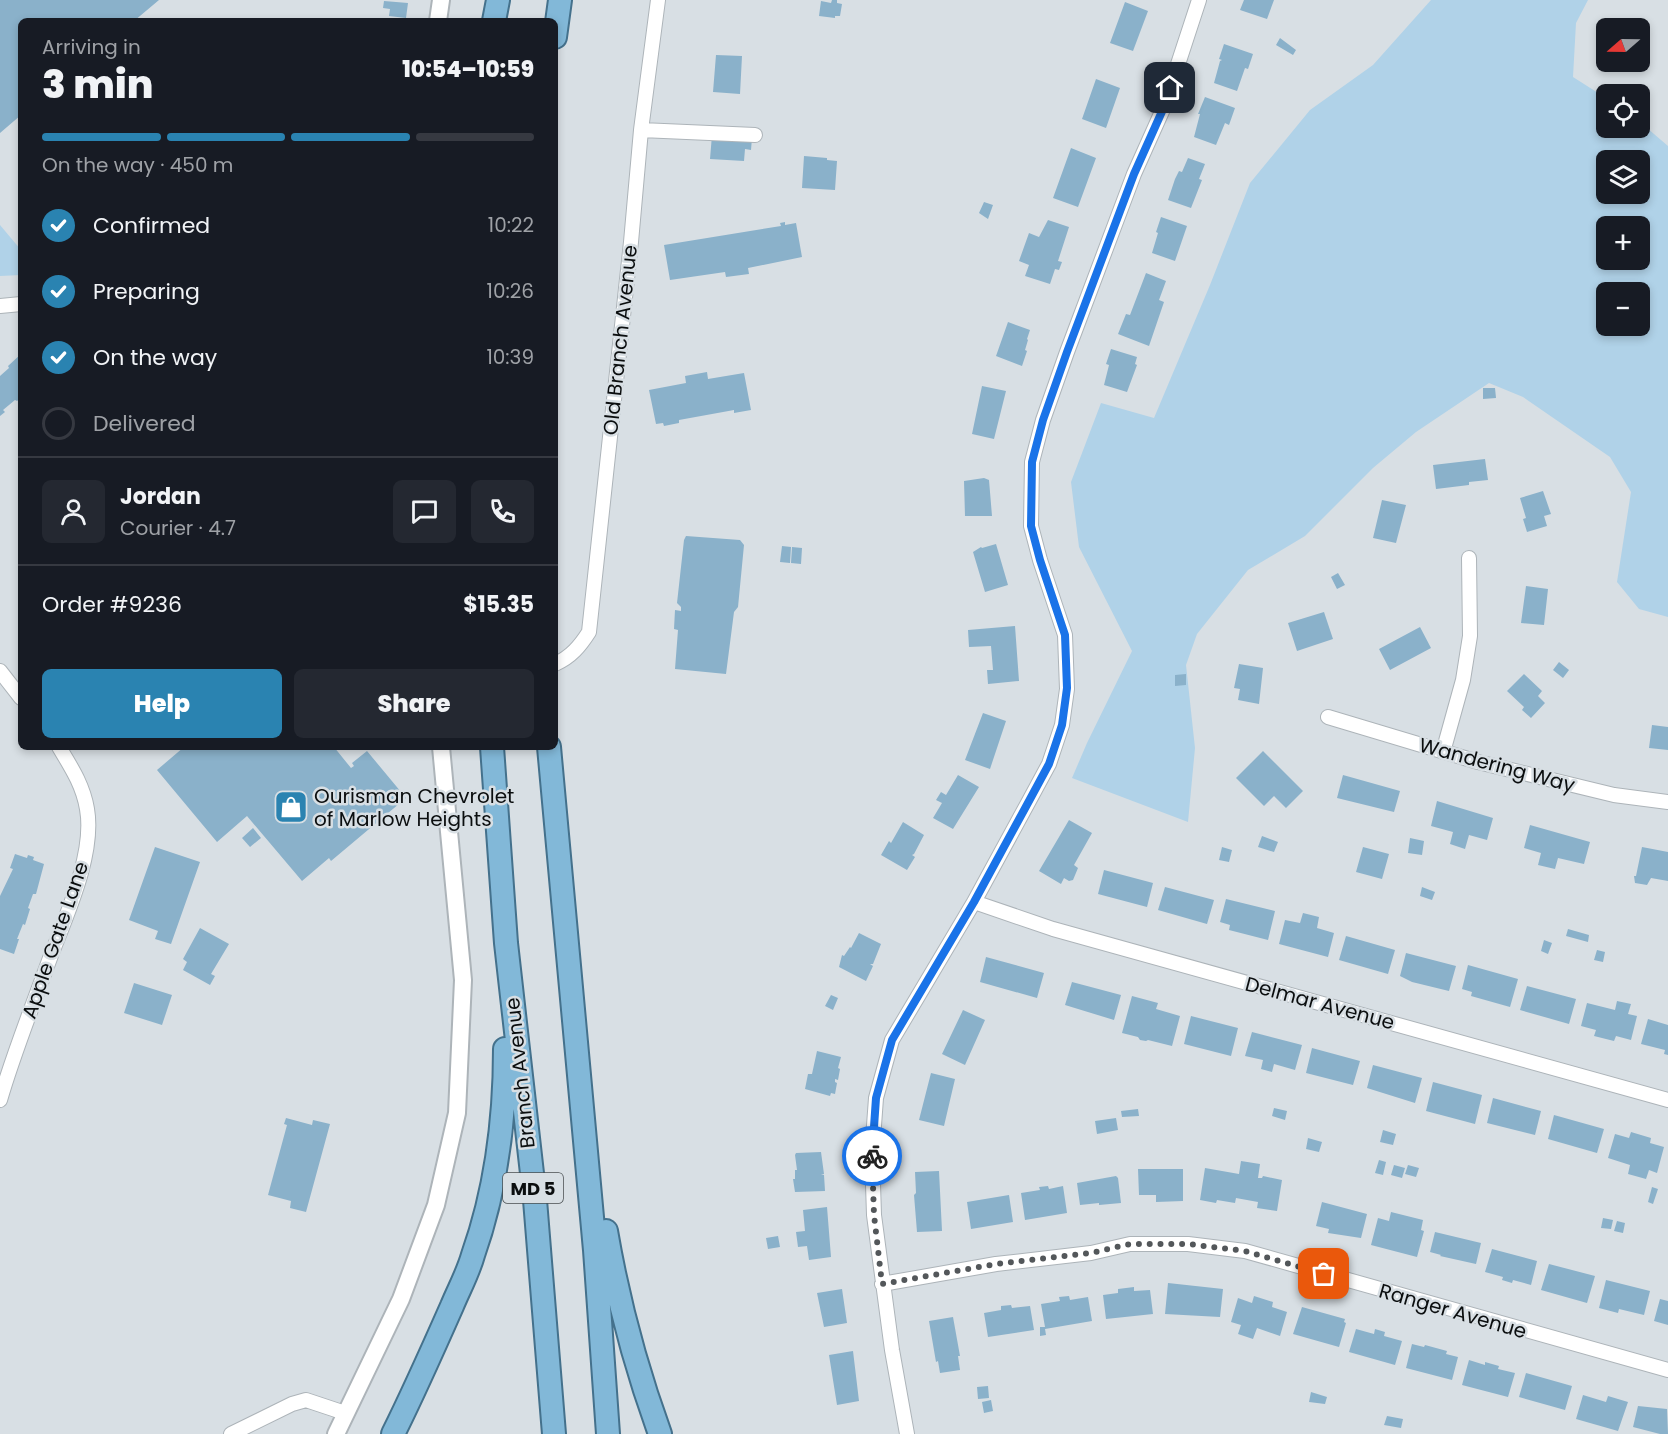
<!DOCTYPE html>
<html lang="en">
<head>
<meta charset="utf-8">
<style>
	:root { --surface:#171b24; --page:#242831; --text:#f1f3f6; --muted:#9ea1a6; --line:#363941; --accent:#2a83b1 }
	body { margin:0; font-family:Poppins,sans-serif; background:var(--page); color:var(--text); height:100vh; display:flex; flex-direction:column; font-size:22px; white-space:nowrap }
	* { box-sizing:border-box; margin:0 }
	p { font-size:20px; color:var(--muted) }
	.icon { flex:none; width:33px; height:33px; fill:none; stroke:currentColor; stroke-width:2; stroke-linecap:round; stroke-linejoin:round }
	.map { position:relative; flex:1; overflow:hidden }
	.drawer { position:absolute; left:18px; top:18px; width:540px; height:732px; display:flex; flex-direction:column; background:var(--surface); border-radius:9px; box-shadow:0 3px 9px #0003 }
	.drawer>* { flex:none }
	.needle { width:39px; rotate:250deg }
	.fabs { position:absolute; left:1596px; top:18px; display:grid; gap:12px }
	.fabs a { display:grid; place-items:center; width:54px; height:54px; border-radius:9px; background:var(--surface); box-shadow:0 3px 9px #0003; font-size:30px }
	.pin { position:absolute; display:grid; place-items:center; width:51px; height:51px; color:#fff; margin:-26px; border-radius:12px; box-shadow:0 3px 9px #0006 }
	.courier { position:absolute; display:grid; place-items:center; width:60px; height:60px; margin:-30px; border:4px solid #1a73e8; border-radius:50%; background:#fff; color:#222; box-shadow:0 2px 8px #0007 }
	.summary em { font-style:normal; font-weight:800 }
	.summary div { display:flex; flex-direction:column-reverse }
	.summary { display:flex; align-items:center; justify-content:space-between; height:102px; padding:0 24px }
	h1 { font-size:39px; font-weight:800; line-height:45px }
	.bar { display:grid; grid-template-columns:repeat(4,1fr); gap:9px 6px; align-content:center; height:72px; padding:0 24px }
	.bar i { height:8px; border-radius:4px; background:var(--line) }
	.bar .current { background:var(--accent) }
	.bar p { grid-column:span 4 }
	.line { display:flex; align-items:center; gap:15px; padding:0 24px; border-top:2px solid var(--line) }
	.line div { flex:1 }
	.round { display:grid; place-items:center; flex:none; width:63px; height:63px; border-radius:9px; background:var(--page) }
	ol { padding:0 24px; list-style:none }
	li { display:flex; align-items:center; gap:18px; height:66px }
	li p { margin-inline-start:auto }
	li .icon { padding:6px; border-radius:50%; background:var(--accent); color:#fff; stroke-width:4 }
	li:last-child { color:var(--muted) }
	li i { width:33px; height:33px; border:3px solid var(--line); border-radius:50% }
	.button { display:flex; gap:12px; margin-top:auto; padding:12px 24px }
	.button a { flex:1; height:69px; border-radius:9px; background:var(--accent); color:#fff; font-size:24px; font-weight:800; line-height:69px; text-align:center }
	.button a+a { background:var(--page); color:var(--text) }
	.map>svg:first-child { display:block }
	.green { fill:#b0d2e8; fill-rule:evenodd }
	.building { fill:#8ab1ca }
	.lines { fill:none; stroke-linecap:round; stroke-linejoin:round }
	.minor-casing { stroke:#adb4b9; stroke-width:16 }
	.tertiary-casing { stroke:#adb4b9; stroke-width:20 }
	.trunk-casing { stroke:#44718c; stroke-width:26 }
	.minor { stroke:#fff; stroke-width:14 }
	.tertiary { stroke:#fff; stroke-width:16 }
	.trunk { stroke:#82b8d8; stroke-width:22 }
	.done { stroke:#53575a; stroke-width:6; stroke-dasharray:0 10.8 }
	.route { stroke:#1a73e8; stroke-width:8 }
	.labels { text-anchor:middle; dominant-baseline:central; stroke-width:5; stroke-linejoin:round; paint-order:stroke }
	.shield { fill:#d8dfe4; stroke:#484d4f; stroke-width:1.5 }
	.shield-label { font-size:18px; font-weight:bold; fill:#0b0e0f }
	.street-label { font-size:20px; fill:#0b0e0f; stroke:#d8dfe4 }
	.poi-label { font-size:20px; fill:#0b0e0f; stroke:#d8dfe4; text-anchor:start }
</style>
</head>
<body>
<div class="map">
<svg width="1668" height="1434" viewBox="0 0 1668 1434">
	<rect width="100%" height="100%" fill="#d8dfe4"/>
	<path class="green" d="M1431 0H1588L1576 23 1573 77 1606 98V128H1640V122L1668 146V617L1639 609 1617 582 1631 492 1610 457 1523 397 1489 383 1416 432 1373 468 1305 536 1248 570 1197 634 1186 665 1195 748 1188 822 1072 778 1087 743 1132 651 1079 547 1071 482 1101 403 1154 418 1210 285 1250 183 1310 110 1373 65ZM1606 160H1640V194H1606ZM1606 226H1640V260H1606ZM1606 292H1640V326H1606Z
		M0 225 21 250V275L0 276Z"/>
	<path class="building" d="M0 0H159L134 21H21V115L0 133Z
		M832 0H837V3L842 4 840 16H835V18L819 16 821 1 831 3Z
		M1244 0H1274L1267 19 1240 10Z
		M384 1 408 3 406 18 389 16 390 9 383 8Z
		M1125 2 1148 11 1133 51 1110 43Z
		M1280 38 1296 50 1293 55 1276 45Z
		M1224 44 1253 54 1248 69 1245 68 1237 91 1214 83 1220 61 1222 60 1219 59Z
		M716 55 742 56 740 94 713 92Z
		M1096 79 1120 88 1106 128 1082 119Z
		M1205 97 1235 108 1229 125 1225 123 1216 145 1194 137 1200 114H1198Z
		M712 135 752 138 751 150 745 149 744 161 710 159Z
		M1071 148 1096 158 1078 207 1053 198Z
		M804 156 827 158V160L837 161 835 190 802 188Z
		M1188 158 1205 164 1199 179 1202 180 1191 208 1168 200 1175 179 1179 171 1182 172Z
		M984 202 993 205 988 219 979 213Z
		M1161 217 1187 226 1175 261 1152 253 1158 233 1156 232Z
		M1048 220 1069 227 1058 261 1062 262 1059 270 1055 269 1050 284 1025 276 1029 265 1019 261 1029 233 1039 237Z
		M785 222V225L796 223 802 257 748 268 749 274 726 277 725 272 670 280 664 245 781 226 780 223Z
		M1146 273 1166 281 1159 300 1164 302 1149 346 1118 334 1126 314 1130 315Z
		M1008 322 1030 330 1027 339 1028 340 1025 350 1027 351 1022 366 996 356Z
		M1111 349 1137 357 1135 364 1137 365 1127 392 1104 385 1109 365 1106 364Z
		M21 354V398L17 401 15 400 3 410 5 412 0 416V376L9 368 8 366Z
		M707 372 708 379 744 373 751 410 734 413V410L679 420V423L664 426 663 423 656 424 649 390 686 383 685 376Z
		M982 386 1006 391 994 439 972 434Z
		M1483 388H1495L1496 398 1483 399Z
		M1485 459 1488 480 1469 482V485L1436 489 1433 465Z
		M984 478 989 480 992 516H965L964 481Z
		M1543 491 1551 514 1544 516 1547 526 1527 532 1523 519 1526 518 1520 498Z
		M1382 500 1406 505 1396 543 1373 538Z
		M686 536 740 540 744 545 738 607 734 612 726 674 675 669 678 630 674 629 675 610 681 611V607L677 603 684 540Z
		M996 544 1008 585 985 592 973 552 981 547 982 548Z
		M782 546 791 547 790 563 780 562Z
		M792 547 802 548 801 564 791 563Z
		M1338 573 1345 585 1337 589 1331 577Z
		M1526 586 1548 589 1544 625 1521 623Z
		M1324 612 1333 639 1297 651 1288 623Z
		M1015 626 1019 681 988 684 987 670H993L991 646 969 647 968 630Z
		M1420 627 1431 648 1390 670 1379 649Z
		M1559 662 1569 670 1563 678 1553 670Z
		M1239 664 1263 668 1259 704 1238 700 1240 689 1234 688Z
		M1186 674V685L1175 686V675Z
		M1524 674 1542 691 1538 696 1545 703 1531 718 1522 710 1524 707 1507 691Z
		M983 713 1006 721 990 769 965 760Z
		M1652 725 1668 727V750L1649 748Z
		M184 747H334L351 768 354 766 352 763 367 751 406 798 331 861 329 858 302 881 247 816 217 842 157 770Z
		M1263 751 1303 791 1286 808 1274 796 1264 806 1236 778Z
		M958 775 979 787 953 829 933 818 942 803 936 800 941 792 946 795Z
		M1343 775 1400 791 1394 812 1337 798Z
		M1437 801 1493 818 1487 840 1469 835 1465 849 1450 844 1453 832 1431 826Z
		M1069 820 1092 833 1074 865 1078 868 1073 880 1069 881 1064 878 1061 884 1039 871Z
		M903 822 924 835 914 854 912 855 915 857 907 870 881 855 889 841 891 843Z
		M1530 825 1590 842 1584 864 1558 858 1555 869 1538 865 1541 853 1524 848Z
		M253 828 261 838 250 847 242 838Z
		M1262 836 1278 842 1274 852 1258 847Z
		M1410 838 1424 841 1422 855 1408 853Z
		M155 847 200 862 171 944 155 939 158 931 129 920Z
		M1222 847 1232 850 1229 862 1219 860Z
		M1363 847 1389 854 1382 879 1356 872Z
		M1642 847 1668 852V881L1651 878 1647 885 1635 883 1634 876H1636Z
		M15 854 27 858 28 855 34 857 33 860 44 864 36 894H33L28 908 30 909 25 925 23 924 17 939H19L14 954 0 949V896L13 869 10 868Z
		M1104 870 1153 883 1147 907 1098 894Z
		M1165 887 1214 900 1207 924 1158 910Z
		M1422 887 1435 892 1432 900 1420 896Z
		M1226 899 1275 911 1268 940 1229 930 1230 925 1220 922Z
		M1303 913 1319 917 1317 928 1334 933 1328 957 1279 944 1285 920 1300 923Z
		M200 928 229 944 211 974 215 976 210 985 183 970 187 962 183 959Z
		M1568 929 1589 935 1588 942 1566 936Z
		M859 933 881 944 873 964H870L873 966 866 981 839 967 842 955 844 956 850 947 851 948Z
		M1346 936 1395 950 1388 974 1339 960Z
		M1544 940 1552 943 1548 954 1541 951Z
		M1597 950 1605 952 1603 962 1594 960Z
		M1406 953 1456 966 1449 991 1412 982 1400 976Z
		M986 957 1044 973 1037 998 980 982Z
		M1468 965 1518 979 1510 1007 1471 996 1472 992 1462 989Z
		M1072 982 1121 995 1114 1020 1065 1005Z
		M134 983 172 995 162 1025 124 1013Z
		M1527 986 1576 999 1569 1024 1520 1010Z
		M831 995 838 998 833 1010 825 1006Z
		M1132 996 1158 1003 1156 1009 1180 1016 1172 1046 1148 1040 1146 1041 1140 1040 1138 1037 1122 1033Z
		M1617 1001 1631 1004 1628 1014 1637 1016 1631 1040 1616 1036 1614 1041 1594 1036 1596 1030 1581 1026 1587 1003 1615 1010Z
		M963 1010 985 1020 965 1065 942 1054Z
		M1191 1016 1238 1028 1231 1056 1184 1044Z
		M1648 1019 1668 1025V1055L1664 1054 1665 1050 1641 1044Z
		M1252 1032 1302 1045 1295 1070 1274 1064 1272 1072 1261 1069 1263 1060 1245 1056Z
		M1312 1048 1360 1061 1353 1085 1306 1073Z
		M817 1051 841 1057 838 1068 840 1069 838 1080 835 1079V1082L837 1083 835 1094 831 1093 830 1096 805 1089 808 1074H812Z
		M1373 1065 1422 1078 1415 1103 1367 1088Z
		M931 1073 955 1079 944 1126 919 1120Z
		M1433 1082 1482 1095 1475 1124 1426 1111Z
		M1493 1098 1541 1111 1535 1135 1487 1123Z
		M1274 1108 1287 1111 1285 1120 1272 1116Z
		M1138 1109 1139 1116 1122 1117 1121 1111Z
		M1554 1115 1604 1129 1597 1153 1548 1139Z
		M286 1118 312 1125 313 1120 330 1124 306 1212 290 1208 291 1201 268 1195 287 1125 284 1124Z
		M1116 1118 1118 1130 1097 1134 1095 1121Z
		M1383 1130 1396 1134 1393 1145 1380 1142Z
		M1631 1132 1651 1138 1650 1143 1664 1147 1657 1173 1649 1170 1646 1179 1628 1174 1630 1165 1608 1158 1615 1134 1629 1138Z
		M1308 1138 1322 1142 1319 1152 1306 1149Z
		M821 1152 824 1174H821L824 1175 825 1191 795 1192 793 1179H795V1170H797L795 1155 796 1153Z
		M1379 1160 1386 1162 1383 1175 1375 1173Z
		M1241 1161 1260 1164 1258 1178H1262L1263 1176 1282 1180 1277 1211 1257 1208 1258 1202 1236 1198 1235 1203 1217 1200 1216 1203 1200 1200 1205 1168 1239 1174Z
		M1394 1165 1405 1168 1402 1178 1391 1175Z
		M1408 1165 1419 1168 1416 1177 1405 1174Z
		M1138 1169H1183V1201L1156 1202V1195H1139Z
		M939 1171 942 1231 917 1232 914 1195 916 1193 915 1172Z
		M1116 1176 1118 1178 1121 1203 1099 1205V1203L1080 1205 1077 1183Z
		M1048 1186 1049 1189 1063 1186 1067 1213 1025 1220 1021 1193 1040 1190 1039 1187Z
		M1652 1187 1658 1189 1653 1204 1648 1202Z
		M1009 1195 1013 1222 971 1229 967 1202Z
		M1322 1202 1367 1214 1361 1238 1328 1233 1329 1229 1316 1226Z
		M827 1207 831 1257 809 1260 807 1246 798 1247 796 1232 805 1231 803 1210Z
		M1391 1212 1423 1220 1421 1230 1424 1231 1417 1257 1371 1245 1378 1218 1389 1221Z
		M1603 1218 1613 1220 1611 1229 1601 1228Z
		M1617 1221 1625 1223 1623 1233 1614 1231Z
		M1435 1232 1481 1243 1476 1264 1440 1256 1441 1255 1430 1252Z
		M778 1236 780 1247 768 1249 766 1238Z
		M1492 1249 1537 1261 1531 1285 1513 1280 1512 1283 1502 1280 1503 1277 1485 1272Z
		M1549 1264 1595 1276 1587 1303 1541 1290Z
		M1606 1280 1650 1291 1644 1315 1619 1309 1618 1313 1599 1308Z
		M1168 1283 1223 1289 1220 1317 1165 1314Z
		M1134 1287V1291L1150 1290 1153 1314 1106 1319 1103 1295 1118 1293V1289Z
		M842 1289 847 1323 824 1327 817 1293Z
		M1069 1296 1070 1300 1088 1297 1092 1321 1045 1329 1046 1335 1040 1336V1327H1045L1041 1304 1060 1301 1059 1297Z
		M1254 1296 1273 1302 1272 1307 1287 1312 1280 1336 1257 1328 1253 1339 1238 1334 1241 1325 1231 1322 1238 1298 1252 1303Z
		M1660 1299 1668 1301V1325L1654 1321Z
		M1011 1305 1012 1308 1030 1306 1034 1330 988 1337 984 1313 1001 1310V1306Z
		M1302 1307 1345 1319 1344 1322 1346 1323 1339 1347 1293 1334Z
		M953 1317 960 1356H958L960 1370 940 1373 938 1361 936 1362 929 1321Z
		M1356 1329 1374 1334 1375 1329 1385 1332 1384 1336 1402 1341 1395 1365 1349 1352Z
		M1412 1344 1424 1347 1425 1345 1447 1351 1446 1354 1458 1357 1452 1380 1406 1368Z
		M853 1351 859 1401 837 1405 829 1355Z
		M1469 1360 1485 1365V1362L1499 1366 1498 1369 1515 1373 1508 1397 1462 1385Z
		M1526 1373 1572 1386 1565 1410 1519 1397Z
		M988 1386 989 1398 978 1399 977 1387Z
		M1311 1392 1327 1397 1325 1404 1309 1402Z
		M1583 1395 1606 1402 1608 1396 1628 1402 1618 1431 1576 1419Z
		M991 1400 993 1411 984 1413 982 1402Z
		M1638 1406 1667 1409 1668 1434H1660L1633 1427Z
		M1387 1416 1403 1419 1401 1428 1384 1425Z"/>
	<g class="lines">
		<defs>
			<path id="minor" d="M641 130 755 135
				M0 306 21 304
				M555 664C571 657 580 646 589 632L631 242 641 130 658 0
				M0 671 21 698
				M1328 717 1478 762 1614 795 1668 802
				M1443 752 1463 680 1470 636 1469 558
				M974 902 1053 929 1668 1100
				M0 1100C14 1052 33 1005 50 958 66 916 95 854 87 809 83 785 71 767 59 747
				M882 1284 996 1264 1091 1253 1130 1244H1188L1245 1251 1668 1370
				M231 1434 292 1404 306 1400 345 1413
				M907 1434 892 1350 874 1215 872 1153 876 1098 892 1040 974 902 1029 801 1049 764 1062 725 1067 689 1065 635 1040 560 1031 526 1032 462 1043 420 1067 352 1134 174 1164 107 1199 0"/>
			<path id="tertiary" d="M438 21 441 0
				M336 1434 401 1299 436 1205 457 1113 463 980 441 747"/>
			<path id="trunk" d="M494 21 498 0
				M555 37 560 0
				M492 747 506 943 535 1200 554 1434
				M549 747 595 1250 608 1434
				M606 1231C618 1301 636 1368 660 1434
				M393 1434C414 1392 433 1349 452 1306 459 1289 468 1273 473 1255 496 1190 505 1118 505 1049"/>
		</defs>
		<use href="#minor" class="minor-casing"/>
		<use href="#tertiary" class="tertiary-casing"/>
		<use href="#trunk" class="trunk-casing"/>
		<use href="#minor" class="minor"/>
		<use href="#tertiary" class="tertiary"/>
		<use href="#trunk" class="trunk"/>
	</g>
	<g class="lines">
		<path class="done" d="M872 1156 874 1215 882 1284 996 1264 1091 1253 1130 1244H1188L1245 1251 1324 1274"/>
		<path class="route" d="M872 1156 876 1098 892 1040 974 902 1029 801 1049 764 1062 725 1067 688 1065 635 1040 560 1031 526 1032 462 1043 420 1067 352 1134 174 1164 107 1170 88"/>
	</g>
	<defs>
		<symbol id="shop-square" viewBox="-11 -11 22 22"><rect x="-9" y="-9" width="18" height="18" rx="4" fill="#2a83b1" stroke="#d8dfe4"/><path d="M-5-2.5h2.3a2.7 3.5 0 0 1 5.4 0H5L5.5 6h-11ZM-1.5-2.5h3a1.5 2.3 0 0 0-3 0Z" fill="#fff"/></symbol>
	</defs>
	<g fill-rule="evenodd">
		<use href="#shop-square" x="272" y="788" width="38" height="38"/>
	</g>
	<g class="labels">
		<rect class="shield" x="503" y="1173" width="60" height="30" rx="4.5"/>
		<g class="shield-label">
			<text x="533" y="1188">MD 5</text>
		</g>
		<g class="street-label">
			<text transform="translate(620 340) rotate(-84)">Old Branch Avenue</text>
			<text transform="translate(1497 765) rotate(15)">Wandering Way</text>
			<text transform="translate(55 940) rotate(-71)">Apple Gate Lane</text>
			<text transform="translate(1320 1003) rotate(15)">Delmar Avenue</text>
			<text transform="translate(520 1073) rotate(-96)">Branch Avenue</text>
			<text transform="translate(1453 1311) rotate(16)">Ranger Avenue</text>
		</g>
		<g class="poi-label">
			<text x="314" y="796">Ourisman Chevrolet<tspan x="314" dy="23">of Marlow Heights</tspan></text>
		</g>
	</g>
</svg>
<div class="fabs">
<a><svg class="needle" viewBox="-14 -14 28 28"><path d="M0-13l5 13h-10z" fill="#e53935"/><path d="M0 13l5-13h-10z" fill="#9ea1a6"/></svg></a>
<a><svg class="icon" aria-label="locate" viewBox="0 0 24 24"><circle cx="12" cy="12" r="6"/><path d="M12 2v4M12 18v4M2 12h4M18 12h4"/></svg></a>
<a><svg class="icon" aria-label="layers" viewBox="0 0 24 24"><path d="M12 4l9 5-9 5-9-5zM3 14l9 5 9-5"/></svg></a>
<a>+</a>
<a>−</a>
</div>
<div class="pin" style="left:1324px;top:1274px;background:#ea580c"><svg class="icon" aria-label="bag" viewBox="0 0 24 24"><path d="M5 8h14l-1 12H6zM9 8a3 3 0 0 1 6 0"/></svg></div>
<div class="pin" style="left:1170px;top:88px;background:#1f2937"><svg class="icon" aria-label="home" viewBox="0 0 24 24"><path d="M3 11l9-7 9 7M6 9v11h12V9"/></svg></div>
<div class="courier" style="left:872px;top:1156px"><svg class="icon" aria-label="bike" viewBox="0 0 24 24"><circle cx="6" cy="16" r="4"/><circle cx="18" cy="16" r="4"/><path d="M6 16l4-8h5l3 8M10 8l3 8H6M13 5h3"/></svg></div>
<section class="drawer">
<div class="summary"><div><h1>3 min</h1><p>Arriving in</p></div><em>10:54–10:59</em></div>
<div class="bar"><i class="current"></i><i class="current"></i><i class="current"></i><i></i><p>On the way · 450 m</p></div>
<ol>
<li><svg class="icon" aria-label="check" viewBox="0 0 24 24"><path d="M5 12l5 5 9-10"/></svg>Confirmed<p>10:22</p></li>
<li><svg class="icon" aria-label="check" viewBox="0 0 24 24"><path d="M5 12l5 5 9-10"/></svg>Preparing<p>10:26</p></li>
<li><svg class="icon" aria-label="check" viewBox="0 0 24 24"><path d="M5 12l5 5 9-10"/></svg>On the way<p>10:39</p></li>
<li><i></i>Delivered</li>
</ol>
<div class="line" style="height:108px"><a class="round"><svg class="icon" aria-label="person" viewBox="0 0 24 24"><circle cx="12" cy="8" r="4"/><path d="M4 21q1-7 8-7t8 7"/></svg></a><div><b>Jordan</b><p>Courier · 4.7</p></div><a class="round"><svg class="icon" aria-label="chat" viewBox="0 0 24 24"><path d="M4 5h16v11H9l-5 4z"/></svg></a><a class="round"><svg class="icon" aria-label="phone" viewBox="0 0 24 24"><path d="M5 4h4l2 5-3 2q2 4 5 5l2-3 5 2v4C11 20 4 13 5 4z"/></svg></a></div>
<div class="line" style="height:78px"><div>Order #9236</div><b>$15.35</b></div>
<div class="button"><a>Help</a><a>Share</a></div>
</section>
</div>
</body>
</html>
